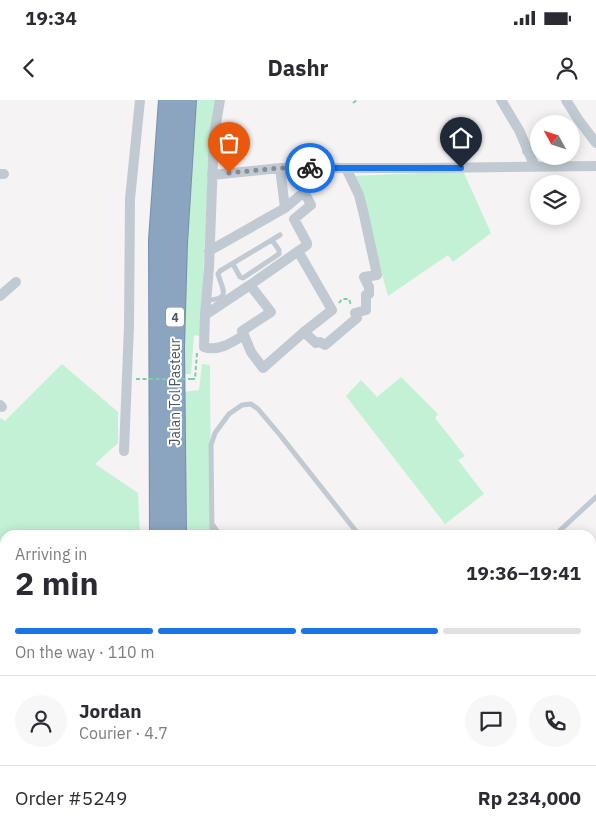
<!DOCTYPE html>
<html lang="en">
<head>
<meta charset="utf-8">
<style>
	:root { --surface:#fff; --page:#f7f7f7; --text:#2b2b33; --muted:#7c7c81; --line:#e1e1e2; --accent:#1a73e8 }
	body { margin:0; font-family:"IBM Plex Sans",sans-serif; background:var(--page); color:var(--text); height:100vh; display:flex; flex-direction:column; font-size:19px; white-space:nowrap }
	* { box-sizing:border-box; margin:0 }
	p { font-size:16px; color:var(--muted) }
	.icon { flex:none; width:28px; height:28px; fill:none; stroke:currentColor; stroke-width:2; stroke-linecap:round; stroke-linejoin:round }
	.map { position:relative; flex:1; overflow:hidden }
	.panel { position:absolute; left:0px; top:430px; width:596px; height:310px; display:flex; flex-direction:column; background:var(--surface); border-radius:15px 15px 0 0; box-shadow:0 2px 12px #0003 }
	.panel>* { flex:none }
	.needle { width:32px; rotate:310deg }
	.tools { position:absolute; left:530px; top:15px; display:grid; gap:10px }
	.tools a { display:grid; place-items:center; width:50px; height:50px; border-radius:50%; background:var(--surface); box-shadow:0 2px 12px #0003; font-size:25px }
	.pin { position:absolute; display:grid; place-items:center; width:42px; height:42px; color:#fff; margin:-51px -21px; border-radius:50% 50% 50% 0; rotate:-45deg; box-shadow:0 0 5px #0007 }
	.pin .icon { rotate:45deg }
	.courier { position:absolute; display:grid; place-items:center; width:50px; height:50px; margin:-25px; border:4px solid #1a73e8; border-radius:50%; background:#fff; color:#222; box-shadow:0 1px 6px #0007 }
	.summary em { font-style:normal; font-weight:800 }
	.summary div { display:flex; flex-direction:column-reverse }
	.summary { display:flex; align-items:center; justify-content:space-between; height:85px; padding:0 15px }
	h1 { font-size:32px; font-weight:800; line-height:38px }
	.bar { display:grid; grid-template-columns:repeat(4,1fr); gap:8px 5px; align-content:center; height:60px; padding:0 15px }
	.bar i { height:6px; border-radius:4px; background:var(--line) }
	.bar .active { background:var(--accent) }
	.bar p { grid-column:span 4 }
	.line { display:flex; align-items:center; gap:12px; padding:0 15px; border-top:1px solid var(--line) }
	.line div { flex:1 }
	.round { display:grid; place-items:center; flex:none; width:52px; height:52px; border-radius:26px; background:var(--page) }
	.status { display:flex; justify-content:space-between; align-items:center; height:35px; padding:0 25px; background:var(--surface); direction:ltr }
	.status svg { height:14px; fill:currentColor }
	header { display:flex; justify-content:space-between; align-items:center; height:65px; padding:0 15px; background:var(--surface); font-size:22px; font-weight:800 }
	.map>svg:first-child { display:block }
	.green { fill:#c3f1d5 }
	.lines { fill:none; stroke-linecap:round; stroke-linejoin:round }
	.highway-casing { stroke:#7690ad; stroke-width:22 }
	.path { stroke:#7ad0a6; stroke-width:2; stroke-dasharray:4 2.5; stroke-linecap:butt }
	.lane { stroke:#c1cad2; stroke-width:5 }
	.street { stroke:#c1cad2; stroke-width:10 }
	.highway { stroke:#8ba5c1; stroke-width:20 }
	.path-bridge { stroke:#7ad0a6; stroke-width:2; stroke-dasharray:4 2.5; stroke-linecap:butt }
	.done { stroke:#868d94; stroke-width:5; stroke-dasharray:0 9 }
	.route { stroke:#1a73e8; stroke-width:6 }
	.labels { text-anchor:middle; dominant-baseline:central; stroke-width:4; stroke-linejoin:round; paint-order:stroke }
	.shield { fill:#fff; stroke:#808990; stroke-width:1 }
	.shield-label { font-size:12px; font-weight:bold; fill:#4a5661 }
	.street-label { font-size:14px; fill:#4a5661; stroke:#fff }
</style>
</head>
<body>
<div class="status"><b>19:34</b><svg viewBox="0 0 49 12"><path d="M0 12V9h3v3zM5 12V6h3v6zM10 12V3h3v9zM15 12V0h3v12zM26 1h20v11H26zM47 4h2v5h-2z"/></svg></div>
<header><svg class="icon" aria-label="back" viewBox="0 0 24 24"><path d="M15 5l-7 7 7 7"/></svg>Dashr<svg class="icon" aria-label="person" viewBox="0 0 24 24"><circle cx="12" cy="8" r="4"/><path d="M4 21q1-7 8-7t8 7"/></svg></header>
<div class="map">
<svg width="596" height="740" viewBox="0 0 596 740">
	<rect width="100%" height="100%" fill="#f5f3f3"/>
	<path class="green" d="M193 0H216L210 39 200 236 194 235 191 274H180Z
		M463 71 491 133 453 162 448 155 388 196 360 94 352 76Z
		M62 264 118 312V343L95 364 138 393 140 435H5V735H146V740H0V318L5 321Z
		M202 264 210 265 211 435H183L182 292 199 290Z
		M401 277 438 314 435 318 465 356 458 360 484 394 445 424 346 296 361 280 377 297Z"/>
	<g class="lines">
		<defs>
			<path id="highway" d="M160 435 159 140 169 0
				M176 435 174 247 177 143 186 0
				M163 735V740
				M178 735V740"/>
		</defs>
		<use href="#highway" class="highway-casing"/>
		<path class="path" d="M353 3 357 0
			M339 203 342 199H349L351 205
			M191 279H195L197 253"/>
		<path class="lane" d="M233 164 240 177 243 178 279 154V150L272 140
			M207 200C231 199 223 191 218 174L220 171 280 135
			M212 424 220 435
			M212 435 211 345 215 333 229 314 242 305 251 304 258 309 280 335 359 435
			M555 435 596 397
			M591 497 596 502
			M591 531 596 526
			M591 642 596 648
			M53 735V740
			M85 735 86 740
			M118 735 119 740
			M307 735 311 740
			M427 735 431 740
			M453 735 457 740
			M396 740 403 735"/>
		<path class="street" d="M220 0 214 35 209 167 205 215 204 247C218 252 233 242 244 235L251 252 263 268 304 232 332 210 298 151
			M501 0 519 30 535 67
			M566 0 578 19 596 43
			M527 51 539 44
			M280 68 285 108
			M0 74H4
			M212 75 280 68H424L596 66
			M209 151 285 108 304 92
			M0 196 16 182
			M205 215 250 185 307 145V143L294 119 311 105 292 68
			M304 232 316 243 320 242 325 245 357 218 355 213 366 210V195L369 194V187L364 177 377 175 364 115 359 95 346 68
			M244 235 242 231 271 212 250 185
			M0 305 2 307
			M124 351 129 226 130 99 140 0"/>
		<use href="#highway" class="highway"/>
		<path class="path-bridge" d="M136 279H191"/>
	</g>
	<g class="lines">
		<path class="done" d="M229 73 280 68H310"/>
		<path class="route" d="M310 68H461"/>
	</g>
	<g class="labels">
		<rect class="shield" x="166" y="207.5" width="18" height="19" rx="4"/>
		<g class="shield-label">
			<text x="175" y="217">4</text>
		</g>
		<g class="street-label">
			<text transform="translate(175 292) rotate(-90)">Jalan Tol Pasteur</text>
		</g>
	</g>
</svg>
<div class="tools">
<a><svg class="needle" viewBox="-14 -14 28 28"><path d="M0-13l5 13h-10z" fill="#e53935"/><path d="M0 13l5-13h-10z" fill="#7c7c81"/></svg></a>
<a><svg class="icon" aria-label="layers" viewBox="0 0 24 24"><path d="M12 4l9 5-9 5-9-5zM3 14l9 5 9-5"/></svg></a>
</div>
<div class="pin" style="left:229px;top:73px;background:#ea580c"><svg class="icon" aria-label="bag" viewBox="0 0 24 24"><path d="M5 8h14l-1 12H6zM9 8a3 3 0 0 1 6 0"/></svg></div>
<div class="pin" style="left:461px;top:68px;background:#1f2937"><svg class="icon" aria-label="home" viewBox="0 0 24 24"><path d="M3 11l9-7 9 7M6 9v11h12V9"/></svg></div>
<div class="courier" style="left:310px;top:68px"><svg class="icon" aria-label="bike" viewBox="0 0 24 24"><circle cx="6" cy="16" r="4"/><circle cx="18" cy="16" r="4"/><path d="M6 16l4-8h5l3 8M10 8l3 8H6M13 5h3"/></svg></div>
<section class="panel">
<div class="summary"><div><h1>2 min</h1><p>Arriving in</p></div><em>19:36–19:41</em></div>
<div class="bar"><i class="active"></i><i class="active"></i><i class="active"></i><i></i><p>On the way · 110 m</p></div>
<div class="line" style="height:90px"><a class="round"><svg class="icon" aria-label="person" viewBox="0 0 24 24"><circle cx="12" cy="8" r="4"/><path d="M4 21q1-7 8-7t8 7"/></svg></a><div><b>Jordan</b><p>Courier · 4.7</p></div><a class="round"><svg class="icon" aria-label="chat" viewBox="0 0 24 24"><path d="M4 5h16v11H9l-5 4z"/></svg></a><a class="round"><svg class="icon" aria-label="phone" viewBox="0 0 24 24"><path d="M5 4h4l2 5-3 2q2 4 5 5l2-3 5 2v4C11 20 4 13 5 4z"/></svg></a></div>
<div class="line" style="height:65px"><div>Order #5249</div><b>Rp 234,000</b></div>
</section>
</div>
</body>
</html>
